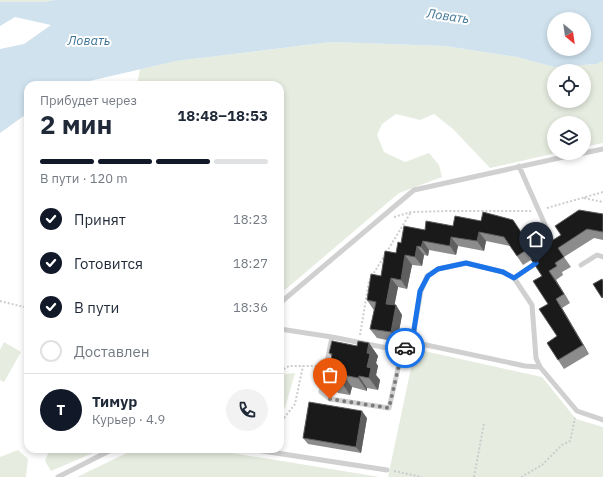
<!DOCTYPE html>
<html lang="ru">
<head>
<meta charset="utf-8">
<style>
	:root { --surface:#fff; --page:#f2f2f3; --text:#1f2937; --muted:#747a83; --line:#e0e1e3; --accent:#111827 }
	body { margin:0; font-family:"IBM Plex Sans",sans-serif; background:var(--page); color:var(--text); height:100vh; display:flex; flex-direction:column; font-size:15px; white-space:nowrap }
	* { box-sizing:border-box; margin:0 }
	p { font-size:13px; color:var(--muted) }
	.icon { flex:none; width:22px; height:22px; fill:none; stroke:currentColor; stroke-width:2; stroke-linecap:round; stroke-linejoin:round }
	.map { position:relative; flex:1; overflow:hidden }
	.drawer { position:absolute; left:24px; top:81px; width:260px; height:372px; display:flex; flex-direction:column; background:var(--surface); border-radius:12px; box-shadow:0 2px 6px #0003 }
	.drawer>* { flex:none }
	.needle { width:26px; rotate:151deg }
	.tools { position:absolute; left:547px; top:12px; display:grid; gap:8px }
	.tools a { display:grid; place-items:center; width:44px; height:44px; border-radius:50%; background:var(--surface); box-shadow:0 2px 6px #0003; font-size:20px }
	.pin { position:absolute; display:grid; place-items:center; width:34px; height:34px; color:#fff; margin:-41px -17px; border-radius:50% 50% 50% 0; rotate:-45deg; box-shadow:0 0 4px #0007 }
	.pin .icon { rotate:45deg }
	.courier { position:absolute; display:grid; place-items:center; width:40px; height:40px; margin:-20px; border:3px solid #1a73e8; border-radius:50%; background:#fff; color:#222; box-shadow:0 1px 5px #0007 }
	.overview em { font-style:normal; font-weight:700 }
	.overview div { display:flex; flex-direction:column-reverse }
	.overview { display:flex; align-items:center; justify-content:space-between; height:68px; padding:0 16px }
	h1 { font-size:26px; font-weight:700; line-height:30px }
	.bar { display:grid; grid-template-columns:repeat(4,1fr); gap:6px 4px; align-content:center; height:48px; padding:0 16px }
	.bar i { height:5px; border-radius:3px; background:var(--line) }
	.bar .selected { background:var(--accent) }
	.bar p { grid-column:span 4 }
	.line { display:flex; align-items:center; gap:10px; padding:0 16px; border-top:1px solid var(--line) }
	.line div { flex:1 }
	.round { display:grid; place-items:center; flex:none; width:42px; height:42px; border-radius:21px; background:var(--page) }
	ol { padding:0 16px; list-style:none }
	li { display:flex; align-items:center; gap:12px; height:44px }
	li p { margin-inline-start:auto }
	li .icon { padding:4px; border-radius:50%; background:var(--accent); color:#fff; stroke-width:4 }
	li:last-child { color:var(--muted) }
	li i { width:22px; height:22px; border:2px solid var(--line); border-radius:50% }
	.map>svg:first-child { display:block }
	.green { fill:#e6ecdf; fill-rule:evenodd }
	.water { fill:#cfe2ee; fill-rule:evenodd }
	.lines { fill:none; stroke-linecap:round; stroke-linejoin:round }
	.path { stroke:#cdcdcd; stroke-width:2; stroke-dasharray:2 2; stroke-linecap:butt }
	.service { stroke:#d0d0d0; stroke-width:5 }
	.wall { fill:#8c8c8c }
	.shaded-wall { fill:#5f5f5f }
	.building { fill:#1a1a1a; stroke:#5f5f5f }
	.done { stroke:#7a7a7a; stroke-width:4; stroke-dasharray:0 7.2 }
	.route { stroke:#1a73e8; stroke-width:5 }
	.labels { text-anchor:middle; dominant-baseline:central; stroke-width:4; stroke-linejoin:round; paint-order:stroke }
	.water-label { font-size:13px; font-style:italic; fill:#3f7597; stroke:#fff }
</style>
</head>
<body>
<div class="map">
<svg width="603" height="477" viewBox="0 0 603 477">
	<rect width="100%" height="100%" fill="#fff"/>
	<path class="green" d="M0 0H55L44 2H0Z
		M331 42 445 46 517 57 554 67 597 64 603 61V143L584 147V123H554V153H556L490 168 453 129 434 114 420 120 396 114 382 124 377 135 384 152 405 162 429 153 439 165 442 177 399 193 280 294V85H137L140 69 175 61ZM554 71H584V101H554Z
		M4 342 21 352 4 382 0 380V350Z
		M415 349 542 377 576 419 603 427V477H388Z
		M295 373 285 408 280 407V378L285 374Z
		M50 449H102L51 471 45 461Z
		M135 449H207L380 477H77Z
		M18 450 28 459 26 477H0V457Z"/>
	<path class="water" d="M55 0H603V61L597 64 554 67 517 57 445 46 331 42 176 61 72 85H28V113L0 133V49L24 44 51 25 15 17 0 26V2H44ZM554 19H584V49H554Z"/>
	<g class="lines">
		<path class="path" d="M584 198 603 202
			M547 208 603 192
			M394 217 411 212 450 211H531
			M0 301 28 308
			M360 335 369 281 411 212
			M280 371 289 366H319
			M280 429 281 422 295 404 303 366
			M394 471 422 477
			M474 477 484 423
			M521 477 542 465 562 445 570 441 575 418"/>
		<path class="service" d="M584 153 603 149
			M519 166 554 245
			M581 265 597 255 603 257
			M514 278 537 263
			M280 303 414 190 582 153
			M280 329 332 337 402 351 412 342 525 366 540 367
			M332 337 321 392 330 399 389 408 402 351
			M412 342 421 291 427 276 438 269 466 263 503 272 514 278 532 305 536 358 540 367 577 411 603 420
			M250 449 387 470
			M58 477 113 449"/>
	</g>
	<path class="wall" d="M603 214V240L594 238 564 257 571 267 562 272 563 275 556 280 570 303 562 308 589 354 564 369 558 360 557 336 548 304 542 276 531 260 523 265 510 246 486 241 484 251 458 246 456 255 429 250 428 256 424 255 422 266 412 265 407 289 398 287 394 305H396L402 315 397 342 377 338 370 329 374 310 373 309 367 300 381 276 396 253 401 243 425 230 453 226 522 232 523 231 537 252Z
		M369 343 378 356 376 363 378 366 376 375 380 380 378 390 367 388V391L352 387 350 395 338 393 329 380 332 368 330 365 332 357 329 353Z
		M367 418 361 453 308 444 303 438Z"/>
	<path class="shaded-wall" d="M523 231 540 256 538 259 532 250Z
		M479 232 486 241 484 251 477 241Z
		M451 237 458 246 456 255 450 246Z
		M423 241 429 250 428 256 421 247Z
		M417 246 424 255 422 266 415 257Z
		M405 255 412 265 407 289 401 280Z
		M549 271 556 280 570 303 564 294Z
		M391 278 398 287 393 313 386 304Z
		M556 299 562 308 589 354 583 345Z
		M396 305 402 315 397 342 391 332Z
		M369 343 378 356 376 363 378 366 376 375 380 380 378 390 369 378 367 367V353Z
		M343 375 352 387 350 395 342 383Z
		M359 376 367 388V391L358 378Z
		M362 411 367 418 361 453 356 447Z"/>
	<path class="building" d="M579 210 603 214V232L587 229 558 248 564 257 555 263 557 266 549 271 564 294 556 299 583 345 558 360 547 343 557 336 539 309 548 304 533 281 542 276 531 259 545 245 561 235 555 226Z
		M483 212 513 220 521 232 523 231 533 246 532 250 525 251 517 256 504 237 479 232 477 241 451 237 450 246 423 241 421 247 417 246 415 257 405 255 401 280 391 278 386 304 396 305 391 332 370 329 376 302 367 300 371 274 381 276 385 251 396 253 398 242 401 243 404 226 425 230 426 221 453 226 455 216 481 221Z
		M602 279 603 281V297L602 298 593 284Z
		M332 341 357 346 358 341 369 343 367 353 370 354 367 367 371 368 369 378 359 376 358 378 343 375 342 383 329 380 332 366 330 365 332 354 329 353Z
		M309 402 362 411 356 447 303 438Z"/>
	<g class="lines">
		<path class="done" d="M330 399 389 408 402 352 405 348"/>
		<path class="route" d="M405 348 412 342 420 291 428 276 438 269 466 263 503 272 514 278 536 263"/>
	</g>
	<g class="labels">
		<g class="water-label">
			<text transform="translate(448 16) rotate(8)">Ловать</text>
			<text x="89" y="40">Ловать</text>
		</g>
	</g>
</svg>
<div class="tools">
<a><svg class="needle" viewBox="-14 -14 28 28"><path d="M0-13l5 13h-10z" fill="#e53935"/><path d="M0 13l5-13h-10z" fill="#747a83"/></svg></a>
<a><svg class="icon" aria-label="locate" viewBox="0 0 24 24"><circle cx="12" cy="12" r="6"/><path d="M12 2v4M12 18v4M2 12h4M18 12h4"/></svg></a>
<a><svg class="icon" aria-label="layers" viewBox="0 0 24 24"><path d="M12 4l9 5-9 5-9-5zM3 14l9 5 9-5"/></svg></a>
</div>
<div class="pin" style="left:330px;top:399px;background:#ea580c"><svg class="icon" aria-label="bag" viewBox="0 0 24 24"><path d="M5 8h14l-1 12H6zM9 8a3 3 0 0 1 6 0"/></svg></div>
<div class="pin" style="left:536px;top:263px;background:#1f2937"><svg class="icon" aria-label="home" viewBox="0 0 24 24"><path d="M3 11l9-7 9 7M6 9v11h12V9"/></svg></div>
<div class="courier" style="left:405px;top:348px"><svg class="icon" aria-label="car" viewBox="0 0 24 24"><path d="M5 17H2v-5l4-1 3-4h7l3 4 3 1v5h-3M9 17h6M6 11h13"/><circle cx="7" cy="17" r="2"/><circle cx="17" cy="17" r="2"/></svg></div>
<section class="drawer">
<div class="overview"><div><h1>2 мин</h1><p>Прибудет через</p></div><em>18:48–18:53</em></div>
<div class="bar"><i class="selected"></i><i class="selected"></i><i class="selected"></i><i></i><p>В пути · 120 m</p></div>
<ol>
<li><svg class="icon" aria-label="check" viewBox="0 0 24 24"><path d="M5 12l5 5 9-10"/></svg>Принят<p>18:23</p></li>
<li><svg class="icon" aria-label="check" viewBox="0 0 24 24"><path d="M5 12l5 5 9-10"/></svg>Готовится<p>18:27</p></li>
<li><svg class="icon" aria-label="check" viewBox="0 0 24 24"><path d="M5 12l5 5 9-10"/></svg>В пути<p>18:36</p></li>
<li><i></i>Доставлен</li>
</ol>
<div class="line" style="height:72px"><b class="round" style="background:var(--accent);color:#fff">Т</b><div><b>Тимур</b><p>Курьер · 4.9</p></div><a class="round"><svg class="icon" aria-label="phone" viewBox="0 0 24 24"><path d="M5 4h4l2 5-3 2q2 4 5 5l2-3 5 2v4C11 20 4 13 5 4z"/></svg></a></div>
</section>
</div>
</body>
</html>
